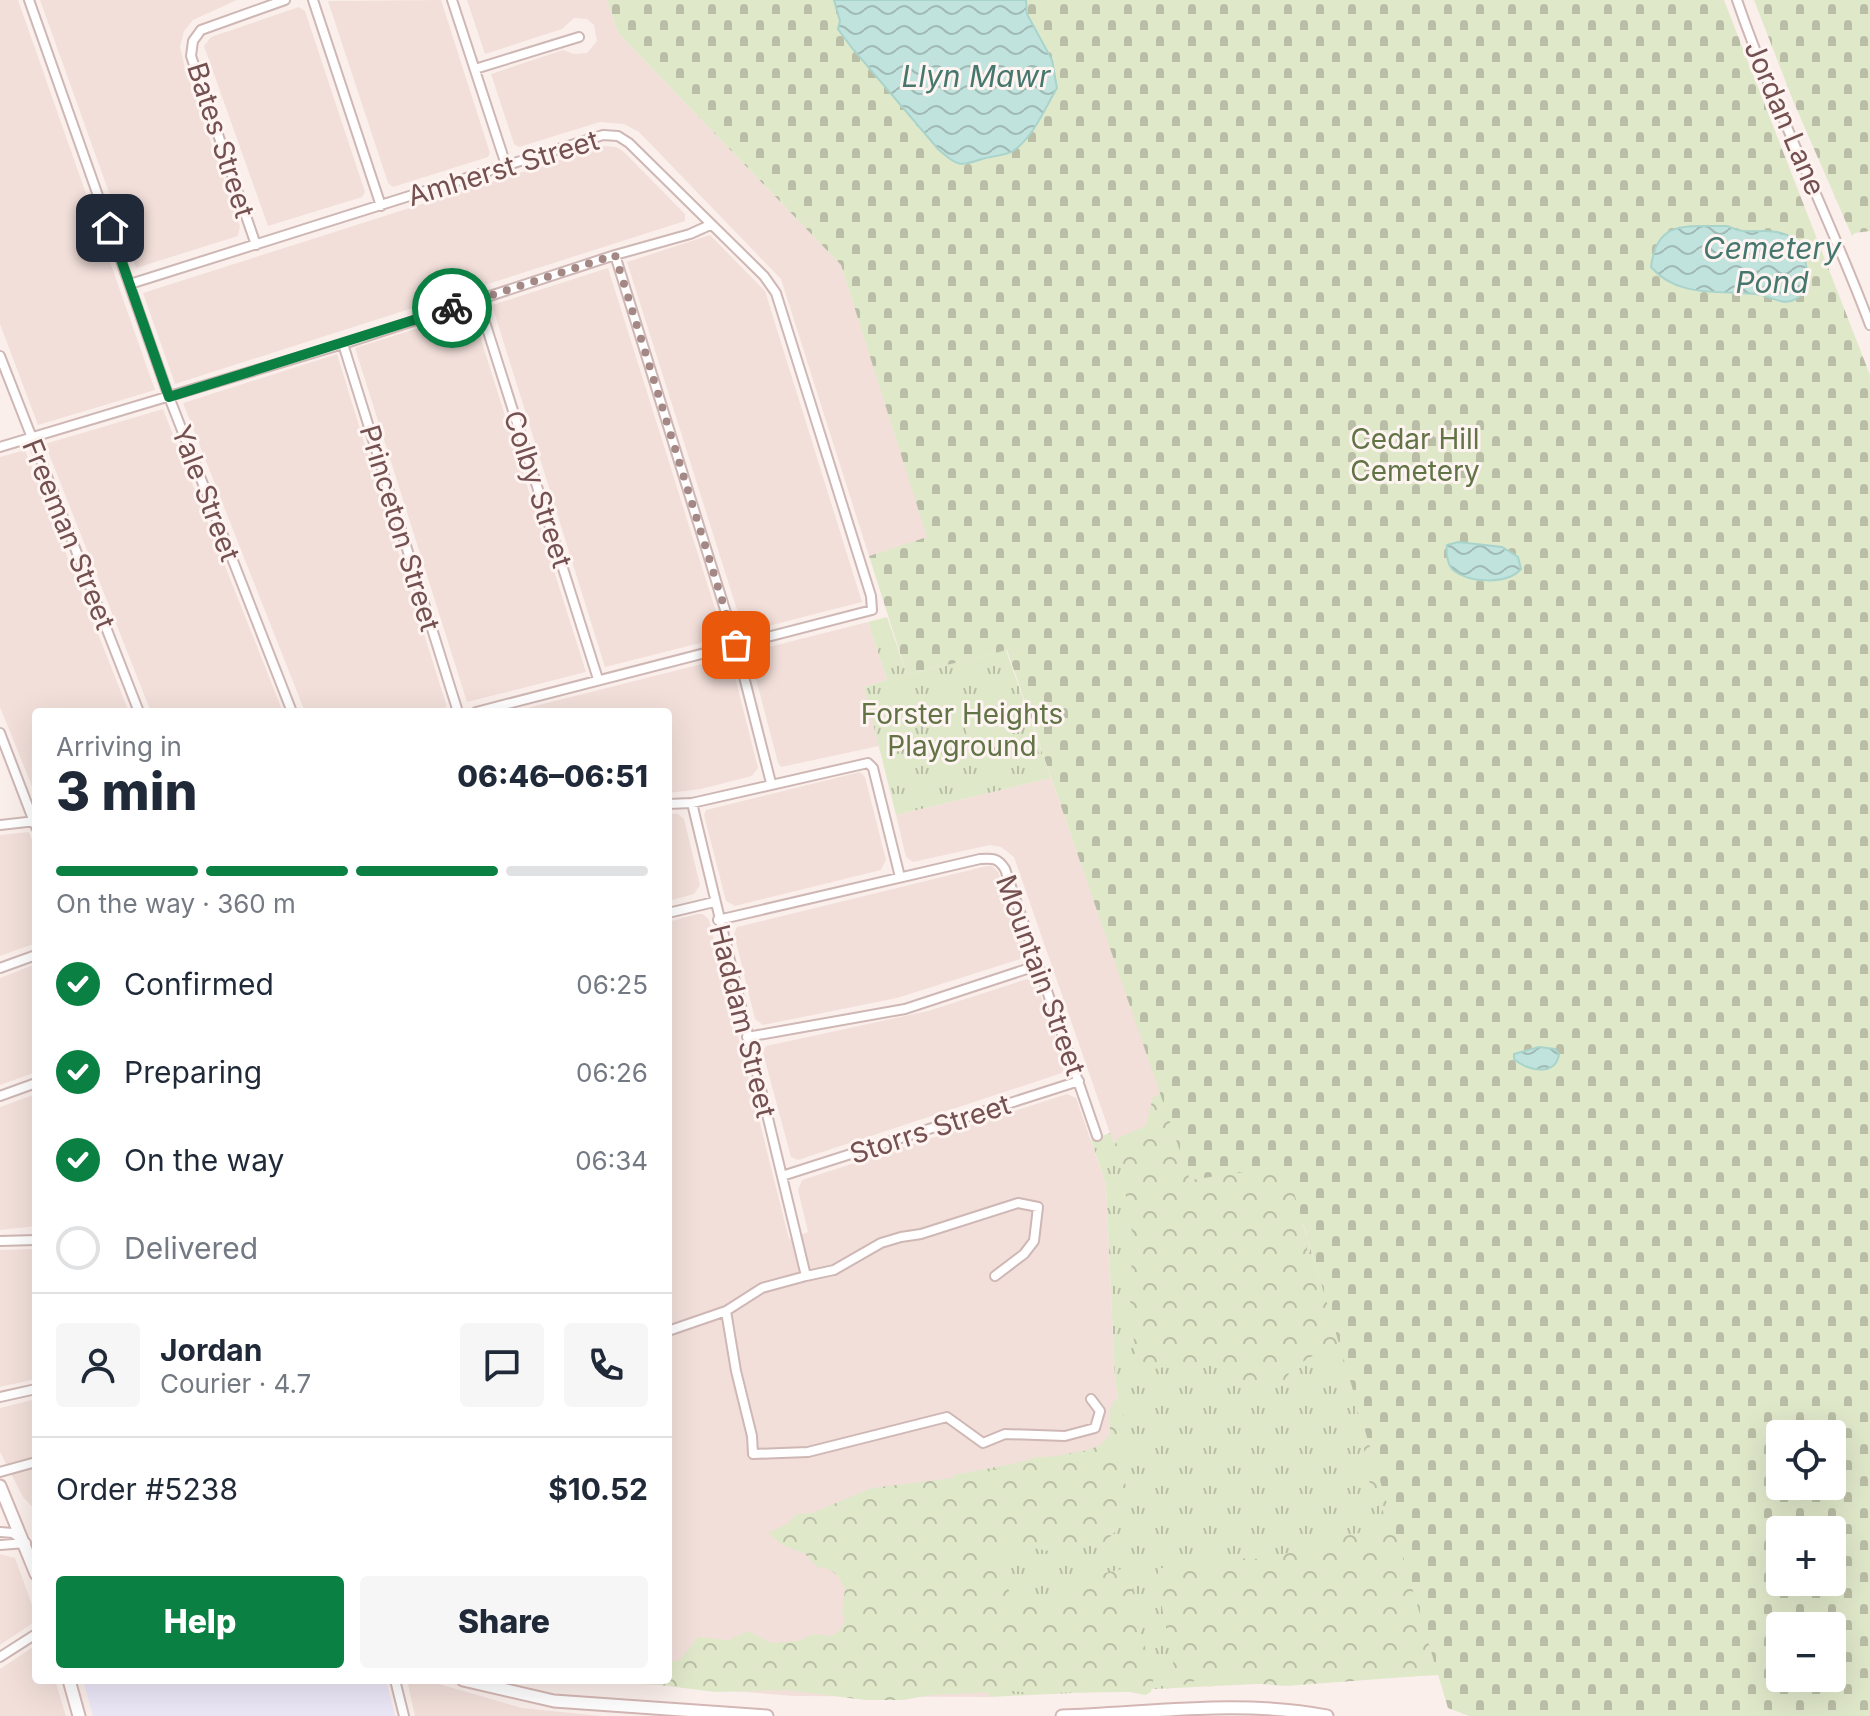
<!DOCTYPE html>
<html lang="en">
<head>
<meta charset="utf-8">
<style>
	:root { --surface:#fff; --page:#f6f6f7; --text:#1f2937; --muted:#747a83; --line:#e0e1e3; --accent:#0b8043 }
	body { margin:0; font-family:Inter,sans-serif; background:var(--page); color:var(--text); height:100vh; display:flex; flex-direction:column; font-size:30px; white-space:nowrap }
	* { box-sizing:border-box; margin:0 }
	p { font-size:26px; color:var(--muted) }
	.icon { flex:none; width:44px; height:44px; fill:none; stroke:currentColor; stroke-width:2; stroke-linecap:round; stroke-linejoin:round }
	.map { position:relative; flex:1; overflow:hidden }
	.details { position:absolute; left:32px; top:708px; width:640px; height:976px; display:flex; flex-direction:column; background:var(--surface); border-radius:8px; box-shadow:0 8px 32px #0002 }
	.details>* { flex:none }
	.tools { position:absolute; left:1766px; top:1420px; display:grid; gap:16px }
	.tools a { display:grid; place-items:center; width:80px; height:80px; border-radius:8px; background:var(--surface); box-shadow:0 8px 32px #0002; font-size:40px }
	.pin { position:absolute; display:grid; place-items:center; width:68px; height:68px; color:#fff; margin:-34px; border-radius:16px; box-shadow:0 4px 12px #0006 }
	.courier { position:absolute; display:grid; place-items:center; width:80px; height:80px; margin:-40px; border:6px solid #0b8043; border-radius:50%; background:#fff; color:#222; box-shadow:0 2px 10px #0007 }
	.overview em { font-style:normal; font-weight:800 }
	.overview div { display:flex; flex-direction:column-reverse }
	.overview { display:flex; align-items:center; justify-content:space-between; height:136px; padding:0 24px }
	h1 { font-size:52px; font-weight:800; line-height:60px }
	.bar { display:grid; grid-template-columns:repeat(4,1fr); gap:12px 8px; align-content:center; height:96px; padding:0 24px }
	.bar i { height:10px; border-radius:6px; background:var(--line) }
	.bar .on { background:var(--accent) }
	.bar p { grid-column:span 4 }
	.line { display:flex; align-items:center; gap:20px; padding:0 24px; border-top:2px solid var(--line) }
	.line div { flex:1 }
	.round { display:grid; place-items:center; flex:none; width:84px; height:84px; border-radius:8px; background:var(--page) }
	ol { padding:0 24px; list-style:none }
	li { display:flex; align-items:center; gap:24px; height:88px }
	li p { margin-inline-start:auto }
	li .icon { padding:8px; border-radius:50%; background:var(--accent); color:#fff; stroke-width:4 }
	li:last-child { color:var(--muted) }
	li i { width:44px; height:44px; border:4px solid var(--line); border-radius:50% }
	.primary-button { display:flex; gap:16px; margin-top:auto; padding:16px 24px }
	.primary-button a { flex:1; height:92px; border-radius:8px; background:var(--accent); color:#fff; font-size:32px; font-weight:800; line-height:92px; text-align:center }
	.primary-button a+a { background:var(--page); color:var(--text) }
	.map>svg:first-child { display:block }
	.residential { fill:#f2dfda }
	.education { fill:#ece7f7 }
	.grass { fill:url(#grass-tufts) }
	.forest { fill:url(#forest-crowns); fill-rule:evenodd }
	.cemetery { fill:url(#cemetery-stones); fill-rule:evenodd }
	.pitch { fill:#e0e8ca }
	.water { fill:url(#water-waves); stroke:#a8d4cc; stroke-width:2 }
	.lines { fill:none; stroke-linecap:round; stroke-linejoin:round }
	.street-casing { stroke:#ceb7b4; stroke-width:12 }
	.secondary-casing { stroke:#d4b7b4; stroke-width:15 }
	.street { stroke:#fff; stroke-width:8 }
	.secondary { stroke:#fff; stroke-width:11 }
	.done { stroke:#a38886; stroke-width:8; stroke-dasharray:0 14.4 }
	.route { stroke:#0b8043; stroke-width:10 }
	.labels { text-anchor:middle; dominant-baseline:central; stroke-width:6; stroke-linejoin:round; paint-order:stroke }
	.street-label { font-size:28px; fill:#745150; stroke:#fef4f1 }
	.park-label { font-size:28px; fill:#627346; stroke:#fef4f1 }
	.water-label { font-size:30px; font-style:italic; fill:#45776f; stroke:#fef4f1 }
</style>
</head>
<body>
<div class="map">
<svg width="1870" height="1716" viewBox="0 0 1870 1716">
	<defs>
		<pattern id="grass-tufts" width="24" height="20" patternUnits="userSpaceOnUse" patternTransform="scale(2)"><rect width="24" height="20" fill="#e0e8ca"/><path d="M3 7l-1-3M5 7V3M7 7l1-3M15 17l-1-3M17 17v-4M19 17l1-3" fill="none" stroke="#babea6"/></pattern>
		<pattern id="forest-crowns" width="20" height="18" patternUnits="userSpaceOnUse" patternTransform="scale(2)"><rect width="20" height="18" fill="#e0e8ca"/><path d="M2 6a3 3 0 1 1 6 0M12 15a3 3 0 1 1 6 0" fill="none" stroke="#babea6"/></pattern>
		<pattern id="cemetery-stones" width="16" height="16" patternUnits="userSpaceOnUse" patternTransform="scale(2)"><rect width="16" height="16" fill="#e0e8ca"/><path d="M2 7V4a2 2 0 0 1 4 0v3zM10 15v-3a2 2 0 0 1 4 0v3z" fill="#babea6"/></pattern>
		<pattern id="water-waves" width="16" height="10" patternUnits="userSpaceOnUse" patternTransform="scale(2)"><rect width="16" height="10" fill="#c0e3dd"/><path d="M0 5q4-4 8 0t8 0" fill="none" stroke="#a1bab6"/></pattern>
	</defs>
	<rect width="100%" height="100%" fill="#fbefeb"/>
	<path class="residential" d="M0 0H18L155 390 38 425 0 324Z
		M40 0H237L193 20 184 31 180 47 185 68 240 226 238 236 136 268Z
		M441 0 490 153 488 157 393 187 388 183 328 1Z
		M467 0H607L618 33 841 265 928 538 869 556 781 279 639 132 624 124 600 122 519 147 514 144 491 74 563 50 574 54 587 53 597 41 594 25 587 19 574 18 562 29 485 54Z
		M299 7 305 11 365 192 362 197 268 226 204 46 211 37Z
		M604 146 616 147 623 151 685 214V221L175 384 143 293Z
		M710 235 765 291 862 602 744 632 627 262Z
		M608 268 724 637 605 667 492 305Z
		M472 311 586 672 467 702 355 348Z
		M337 354 372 468 447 707 427 712H305L183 403Z
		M163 409 181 455 283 712H151L45 444Z
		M25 450 129 712H36V796L0 707V457Z
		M868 622 887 680 864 687 879 746 781 767 778 763 749 652Z
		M730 657 758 768 752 776 701 789 668 793V712H511Z
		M860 772 865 777 886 860 881 870 735 906 726 901 704 815 706 810Z
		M1051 778 1171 1122 1113 1142 1014 857 1001 847 990 845 913 862 906 857 896 815Z
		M668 813 678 814 684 819 700 885 694 894 668 901Z
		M29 832 36 850V943L0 956V835Z
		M987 866H992L998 872 1025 950 1020 959 897 998 763 1025 755 1019 734 934 737 927Z
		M697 914H703L709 920 789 1239 808 1232 798 1190 802 1180 1067 1094 1076 1098 1106 1184 1115 1381 1126 1443 978 1627 989 1697 794 1696 593 1680H668V922Z
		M36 964V1072L0 1085V978Z
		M1027 979 1036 983 1065 1064 1062 1073 798 1160 791 1157 763 1053 766 1046 928 1011Z
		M36 1094V1226L0 1230V1107Z
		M35 1249 36 1379 0 1387V1250Z
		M36 1399V1511L23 1497 0 1452V1408Z
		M0 1554 15 1558 36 1616V1621L0 1645Z
		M36 1645V1680H55L66 1716H0V1669Z
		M407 1680H425L522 1708 601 1716H415Z"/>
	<path class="education" d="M83 1680H386L395 1716H93Z"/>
	<path class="grass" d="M887 617 907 675 1006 650 1051 778 896 815 864 687 887 680 868 622Z
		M1171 1122 1285 1165 1350 1378 1353 1381 1439 1675 989 1697 953 1475 1126 1443 1115 1381 1106 1184 1091 1140 1110 1133 1114 1142Z"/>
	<path class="forest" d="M1164 1091 1182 1148 1186 1173 1287 1164C1291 1178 1297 1193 1300 1207 1305 1226 1305 1269 1323 1280L1870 1345V1716L1459 1673 1286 1686 1249 1683 1219 1676 1198 1679 1186 1685 1177 1683 1157 1582 1158 1573 1161 1568 1234 1558 1258 1559 1312 1548 1351 1534 1370 1532 1387 1519 1370 1485 1353 1382 1340 1370 1336 1355 1317 1353 1293 1368 1280 1386 1255 1396 1247 1393 1233 1371 1215 1356 1204 1358 1182 1369 1165 1367 1137 1372 1129 1290 1134 1242 1121 1169 1113 1152 1117 1138 1146 1126 1153 1097ZM1780 1434H1832V1486H1780ZM1780 1530H1832V1582H1780ZM1780 1626H1832V1678H1780Z
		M1115 1399 1121 1402 1128 1440 1118 1460 1128 1493 1127 1506 1121 1514 1116 1531 1103 1543C1090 1544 1080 1548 1067 1551 1045 1555 1017 1538 999 1554L997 1564 999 1578 1012 1594 1026 1605 1038 1608 1069 1596 1084 1578 1122 1569 1132 1572 1133 1608 1154 1676 1151 1692 1145 1695 1129 1692 1030 1693 1013 1691 931 1695 903 1700H865L787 1690 715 1692 660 1685 559 1680H668V1661H679L698 1637 729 1640 748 1631 772 1643 788 1642 798 1641 814 1634 831 1636 839 1632 845 1621 842 1612 845 1589 838 1576 829 1569 817 1567 805 1554 783 1545 769 1534 770 1532 787 1524 797 1514 812 1513 872 1488 977 1475 1037 1457 1069 1456 1099 1446 1110 1435V1410Z"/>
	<path class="cemetery" d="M607 0H1724L1870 375V1716H1469L1448 1708 1286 1166 1190 1180 1007 650 907 675 869 556 927 537 841 265 618 33ZM1780 1434H1832V1486H1780ZM1780 1530H1832V1582H1780ZM1780 1626H1832V1678H1780Z
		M1754 0H1870V231L1855 233 1852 236 1794 103Z"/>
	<path class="pitch" d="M986 710 995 747 971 753 962 715Z"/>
	<path class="water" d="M834 0H1026L1027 14 1052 60 1057 88C1045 108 1033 138 1013 151 1005 156 991 156 982 159 958 167 958 166 938 149L852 48 838 29 840 21Z
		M1727 226C1733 228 1738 231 1744 231 1758 232 1774 229 1787 235 1799 241 1804 253 1806 265 1809 279 1807 296 1791 301 1781 304 1771 297 1761 295 1725 289 1679 300 1651 267 1657 218 1688 227 1727 226Z
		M1458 542 1502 547 1518 557 1521 569C1507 585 1469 583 1453 570 1447 564 1446 552 1447 545Z
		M1539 1047 1555 1049 1559 1054C1556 1077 1527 1071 1514 1059V1054Z"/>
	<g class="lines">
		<defs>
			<path id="street" d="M29 0 169 397 292 712
				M313 0 381 206
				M452 0 506 165
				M1737 0C1775 111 1829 215 1870 325
				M475 69 579 37
				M256 245 191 56 193 41 201 30 285 0
				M615 255 736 645 771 783
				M130 284 603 135 618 136 629 143 764 276 776 293 871 596 872 610 476 712
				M478 300 598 679
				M343 344 458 712
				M0 356 139 712
				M0 447 343 344 615 255 690 234 710 225
				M0 733 36 827
				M668 804 692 803 868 763 873 768 900 877
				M0 825 36 821
				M668 913 714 902
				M718 920 980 859C993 858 998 858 1005 869L1097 1136
				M0 968 36 955
				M747 1037 905 1009 1039 965
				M0 1096 36 1083
				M782 1176 1079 1081
				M0 1241 36 1240
				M806 1276 834 1270 881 1243 901 1237 921 1234 1018 1203 1038 1207 1034 1241 1024 1254 995 1276
				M726 1311 736 1371 752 1436 753 1454 808 1452 947 1417 983 1443 1005 1434 1065 1436 1095 1428 1100 1411 1091 1399
				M668 1331 726 1311 762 1288 806 1276 692 803
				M0 1397 36 1389
				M0 1472 36 1462
				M0 1532 13 1533 22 1540
				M0 1545 26 1543
				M0 1657 36 1634
				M395 1680 404 1716"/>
			<path id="secondary" d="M0 1486 36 1574
				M69 1680 79 1716
				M463 1680 554 1701 767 1716
				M1062 1716C1149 1713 1241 1699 1327 1716"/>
		</defs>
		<use href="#street" class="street-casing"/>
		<use href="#secondary" class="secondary-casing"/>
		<use href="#street" class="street"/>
		<use href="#secondary" class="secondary"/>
	</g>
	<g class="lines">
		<path class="done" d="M452 308 615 255 736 645"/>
		<path class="route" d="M110 228 169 397 452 308"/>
	</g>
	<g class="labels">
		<g class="street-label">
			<text transform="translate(1785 118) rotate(67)">Jordan Lane</text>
			<text transform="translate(221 140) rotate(72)">Bates Street</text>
			<text transform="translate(503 168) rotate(-17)">Amherst Street</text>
			<text transform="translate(538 489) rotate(72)">Colby Street</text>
			<text transform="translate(206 493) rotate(69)">Yale Street</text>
			<text transform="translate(400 528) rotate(73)">Princeton Street</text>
			<text transform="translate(69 534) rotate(68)">Freeman Street</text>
			<text transform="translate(1041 975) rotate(70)">Mountain Street</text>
			<text transform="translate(743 1021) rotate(76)">Haddam Street</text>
			<text transform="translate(930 1129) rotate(-18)">Storrs Street</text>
		</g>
		<g class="park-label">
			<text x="1415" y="439">Cedar Hill<tspan x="1415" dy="32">Cemetery</tspan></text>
			<text x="962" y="714">Forster Heights<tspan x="962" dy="32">Playground</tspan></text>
		</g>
		<g class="water-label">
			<text x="976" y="76">Llyn Mawr</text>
			<text x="1772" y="248">Cemetery<tspan x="1772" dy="34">Pond</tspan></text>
		</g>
	</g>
</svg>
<div class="tools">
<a><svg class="icon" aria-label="locate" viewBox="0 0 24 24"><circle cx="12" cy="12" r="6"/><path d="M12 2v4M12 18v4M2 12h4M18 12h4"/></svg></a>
<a>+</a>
<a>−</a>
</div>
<div class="pin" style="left:736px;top:645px;background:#ea580c"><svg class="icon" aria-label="bag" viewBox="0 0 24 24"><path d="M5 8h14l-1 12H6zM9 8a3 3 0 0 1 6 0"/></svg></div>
<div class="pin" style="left:110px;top:228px;background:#1f2937"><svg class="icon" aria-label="home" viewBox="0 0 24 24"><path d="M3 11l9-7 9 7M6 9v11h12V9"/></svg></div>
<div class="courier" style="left:452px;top:308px"><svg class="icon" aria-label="bike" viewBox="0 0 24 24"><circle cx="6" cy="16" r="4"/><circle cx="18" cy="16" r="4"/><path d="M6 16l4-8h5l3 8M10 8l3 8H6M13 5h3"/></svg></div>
<section class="details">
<div class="overview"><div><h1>3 min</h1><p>Arriving in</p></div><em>06:46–06:51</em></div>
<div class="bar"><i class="on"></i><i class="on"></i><i class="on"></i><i></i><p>On the way · 360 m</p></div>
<ol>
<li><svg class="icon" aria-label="check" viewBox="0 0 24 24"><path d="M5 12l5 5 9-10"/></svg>Confirmed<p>06:25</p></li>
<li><svg class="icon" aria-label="check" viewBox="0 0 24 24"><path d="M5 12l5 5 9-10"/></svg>Preparing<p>06:26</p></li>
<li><svg class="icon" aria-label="check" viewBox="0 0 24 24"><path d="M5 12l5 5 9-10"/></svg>On the way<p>06:34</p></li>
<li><i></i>Delivered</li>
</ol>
<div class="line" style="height:144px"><a class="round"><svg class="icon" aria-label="person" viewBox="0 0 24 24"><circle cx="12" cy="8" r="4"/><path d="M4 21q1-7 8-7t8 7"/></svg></a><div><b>Jordan</b><p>Courier · 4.7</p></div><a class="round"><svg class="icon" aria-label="chat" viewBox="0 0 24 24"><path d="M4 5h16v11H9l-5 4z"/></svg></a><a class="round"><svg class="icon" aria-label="phone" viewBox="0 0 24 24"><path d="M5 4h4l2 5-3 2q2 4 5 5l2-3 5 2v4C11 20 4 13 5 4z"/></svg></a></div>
<div class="line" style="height:104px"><div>Order #5238</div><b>$10.52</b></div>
<div class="primary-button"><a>Help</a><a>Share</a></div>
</section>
</div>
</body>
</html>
